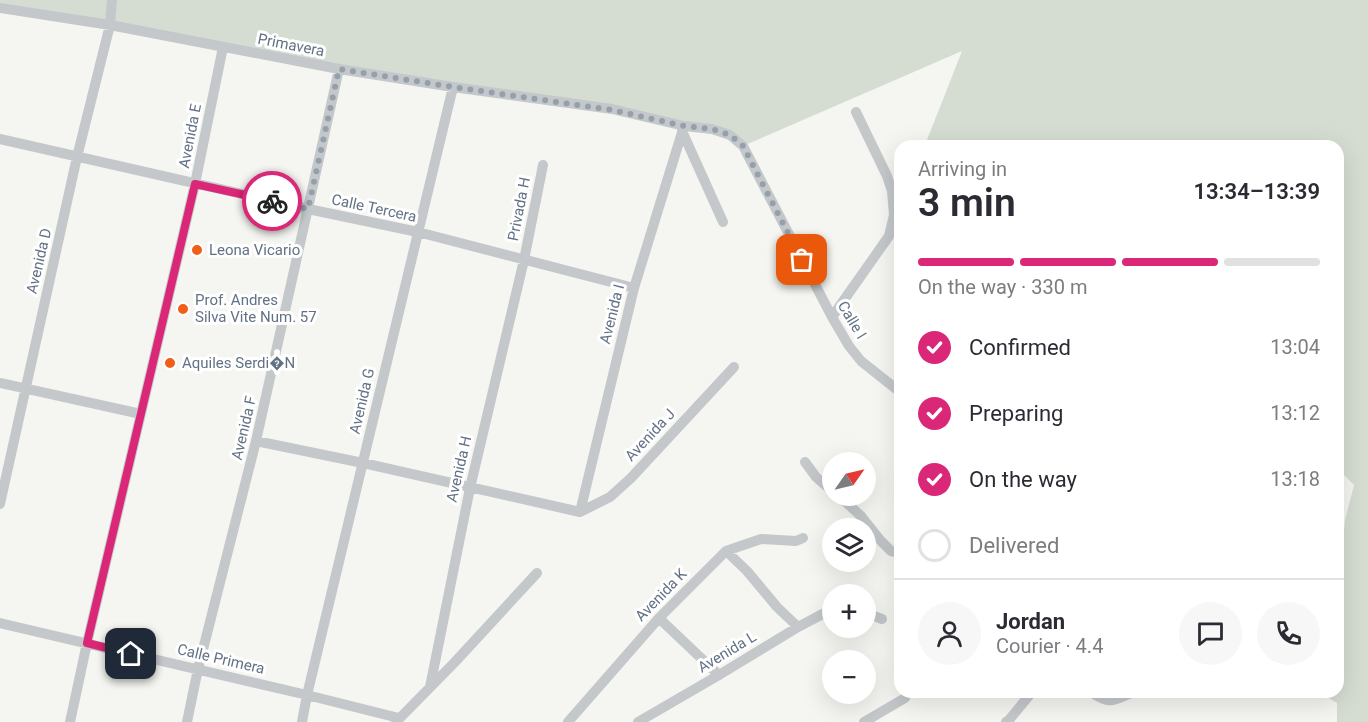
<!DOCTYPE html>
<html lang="en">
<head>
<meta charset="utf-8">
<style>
	:root { --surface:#fff; --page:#f7f7f7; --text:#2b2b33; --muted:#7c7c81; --line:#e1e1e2; --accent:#db2777 }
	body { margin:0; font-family:Roboto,sans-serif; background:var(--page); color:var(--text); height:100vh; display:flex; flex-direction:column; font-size:22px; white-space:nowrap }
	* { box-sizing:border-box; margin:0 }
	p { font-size:20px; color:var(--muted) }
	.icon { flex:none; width:33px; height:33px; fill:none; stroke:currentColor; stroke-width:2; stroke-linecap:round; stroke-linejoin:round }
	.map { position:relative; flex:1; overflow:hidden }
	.drawer { position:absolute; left:894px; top:140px; width:450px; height:558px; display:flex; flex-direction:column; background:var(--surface); border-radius:18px; box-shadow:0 6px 24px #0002 }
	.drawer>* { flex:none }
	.needle { width:39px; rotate:56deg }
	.tools { position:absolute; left:822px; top:452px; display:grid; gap:12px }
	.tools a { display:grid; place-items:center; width:54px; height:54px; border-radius:50%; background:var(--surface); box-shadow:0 6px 24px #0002; font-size:30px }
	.pin { position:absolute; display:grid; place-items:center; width:51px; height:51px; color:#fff; margin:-26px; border-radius:12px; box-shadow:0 3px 9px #0006 }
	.courier { position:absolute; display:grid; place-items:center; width:60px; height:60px; margin:-30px; border:4px solid #db2777; border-radius:50%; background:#fff; color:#222; box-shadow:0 2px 8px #0007 }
	.head em { font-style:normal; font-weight:600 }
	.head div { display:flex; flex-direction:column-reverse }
	.head { display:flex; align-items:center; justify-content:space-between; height:102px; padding:0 24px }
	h1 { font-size:39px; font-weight:600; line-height:45px }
	.bar { display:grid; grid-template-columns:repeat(4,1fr); gap:9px 6px; align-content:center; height:72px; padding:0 24px }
	.bar i { height:8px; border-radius:4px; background:var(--line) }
	.bar .current { background:var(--accent) }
	.bar p { grid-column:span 4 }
	.line { display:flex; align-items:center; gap:15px; padding:0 24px; border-top:2px solid var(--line) }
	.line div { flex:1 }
	.round { display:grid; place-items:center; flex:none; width:63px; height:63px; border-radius:32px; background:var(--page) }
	ol { padding:0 24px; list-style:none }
	li { display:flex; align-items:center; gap:18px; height:66px }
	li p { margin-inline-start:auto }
	li .icon { padding:6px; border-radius:50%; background:var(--accent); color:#fff; stroke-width:4 }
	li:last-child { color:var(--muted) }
	li i { width:33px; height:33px; border:3px solid var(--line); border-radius:50% }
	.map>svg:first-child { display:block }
	.green { fill:#d5ddd2 }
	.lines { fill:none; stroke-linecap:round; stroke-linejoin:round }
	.street { stroke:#c4c8cb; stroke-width:10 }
	.done { stroke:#95a0ab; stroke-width:6; stroke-dasharray:0 10.8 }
	.route { stroke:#db2777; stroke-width:8 }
	.poi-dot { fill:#f05e17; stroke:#fff; stroke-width:2 }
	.labels { text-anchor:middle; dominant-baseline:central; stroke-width:6; stroke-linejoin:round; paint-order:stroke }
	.street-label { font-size:15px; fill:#627285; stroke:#fff }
	.poi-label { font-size:15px; fill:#627285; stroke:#fff; text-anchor:start }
</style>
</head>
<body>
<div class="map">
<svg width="1368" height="722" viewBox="0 0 1368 722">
	<rect width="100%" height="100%" fill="#f5f6f1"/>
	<path class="green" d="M0 0H1368V722H1337V703L1318 692H1338V565L1341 562 1345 520 1354 485 1344 475 1338 474V146L925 145 962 51 743 146 712 129 339 69 0 3Z"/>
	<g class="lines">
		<path class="street" d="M0 8 110 25 339 69 453 87 612 109 684 126 712 129 730 135 743 146 832 317 849 346 861 361 900 392
			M682 131 723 222
			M0 139 308 209 418 232 634 288
			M832 317 889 236 894 215 892 191 887 176 856 112
			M0 383 141 414
			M256 441 363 463 580 512
			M805 462 816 477 832 491
			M838 495 861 516 881 541 891 551 900 553
			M0 504 77 157 110 25 112 0
			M580 512 634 288 684 126
			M580 512 610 497 631 478 734 367
			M726 551 747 571 777 607 798 627
			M866 613 882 619
			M659 618 719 675
			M0 623 307 695 399 718
			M430 687 470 488 524 260 543 165
			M1091 692C1110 705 1113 701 1133 692
			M70 722 87 643 195 184 223 47
			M187 722 198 669 256 441 339 69
			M302 722 307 695 453 87
			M396 722 454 663 537 573
			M568 722 659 618 726 551 761 539 796 541 803 538
			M638 722 719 675 798 627 832 609
			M864 722 905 698
			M1006 722 1009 720 1032 692"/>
	</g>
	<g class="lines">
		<path class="done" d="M272 201 308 209 339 69 453 87 612 110 684 126 712 129 730 135 743 146 802 260"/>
		<path class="route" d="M131 654 87 643 195 184 272 201"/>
	</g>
	<g class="poi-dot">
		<circle cx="197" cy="250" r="6"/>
		<circle cx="183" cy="309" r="6"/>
		<circle cx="170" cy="363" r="6"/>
	</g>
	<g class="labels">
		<g class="street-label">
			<text transform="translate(291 45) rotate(11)">Primavera</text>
			<text transform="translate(190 136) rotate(-79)">Avenida E</text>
			<text transform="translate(374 208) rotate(12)">Calle Tercera</text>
			<text transform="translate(519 209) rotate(-79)">Privada H</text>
			<text transform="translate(39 261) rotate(-77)">Avenida D</text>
			<text transform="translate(612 314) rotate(-76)">Avenida I</text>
			<text transform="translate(852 320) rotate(59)">Calle I</text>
			<text transform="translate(362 401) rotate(-77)">Avenida G</text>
			<text transform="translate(244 428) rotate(-77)">Avenida F</text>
			<text transform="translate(650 435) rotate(-47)">Avenida J</text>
			<text transform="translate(459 469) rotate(-77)">Avenida H</text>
			<text transform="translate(661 595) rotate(-46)">Avenida K</text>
			<text transform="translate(727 652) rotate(-31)">Avenida L</text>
			<text transform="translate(221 659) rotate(13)">Calle Primera</text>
		</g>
		<g class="poi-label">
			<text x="209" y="250">Leona Vicario</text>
			<text x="195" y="300">Prof. Andres<tspan x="195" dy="17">Silva Vite Num. 57</tspan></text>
			<text x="182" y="363">Aquiles Serdi�N</text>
		</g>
	</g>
</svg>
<div class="tools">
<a><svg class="needle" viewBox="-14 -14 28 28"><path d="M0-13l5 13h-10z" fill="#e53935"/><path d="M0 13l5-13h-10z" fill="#7c7c81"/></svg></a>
<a><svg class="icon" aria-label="layers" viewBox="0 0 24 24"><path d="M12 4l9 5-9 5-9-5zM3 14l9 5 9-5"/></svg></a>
<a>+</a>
<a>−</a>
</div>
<div class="pin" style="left:802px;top:260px;background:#ea580c"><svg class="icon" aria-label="bag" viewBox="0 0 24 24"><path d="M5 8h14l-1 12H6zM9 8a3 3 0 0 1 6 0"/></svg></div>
<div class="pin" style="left:131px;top:654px;background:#1f2937"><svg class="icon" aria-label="home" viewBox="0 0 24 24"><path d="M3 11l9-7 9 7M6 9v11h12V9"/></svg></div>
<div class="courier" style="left:272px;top:201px"><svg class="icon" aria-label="bike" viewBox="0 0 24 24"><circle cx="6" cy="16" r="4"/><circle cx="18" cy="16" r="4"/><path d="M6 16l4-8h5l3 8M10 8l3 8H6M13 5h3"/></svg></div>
<section class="drawer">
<div class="head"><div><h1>3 min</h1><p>Arriving in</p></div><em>13:34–13:39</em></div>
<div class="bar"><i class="current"></i><i class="current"></i><i class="current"></i><i></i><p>On the way · 330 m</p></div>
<ol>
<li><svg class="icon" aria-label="check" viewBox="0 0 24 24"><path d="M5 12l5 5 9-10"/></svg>Confirmed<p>13:04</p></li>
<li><svg class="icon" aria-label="check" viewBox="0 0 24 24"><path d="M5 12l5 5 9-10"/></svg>Preparing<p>13:12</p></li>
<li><svg class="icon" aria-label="check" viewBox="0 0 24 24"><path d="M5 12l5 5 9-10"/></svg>On the way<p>13:18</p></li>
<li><i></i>Delivered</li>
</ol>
<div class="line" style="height:108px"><a class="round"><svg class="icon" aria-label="person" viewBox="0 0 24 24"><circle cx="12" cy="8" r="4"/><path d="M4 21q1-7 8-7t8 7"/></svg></a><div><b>Jordan</b><p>Courier · 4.4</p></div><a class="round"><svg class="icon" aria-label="chat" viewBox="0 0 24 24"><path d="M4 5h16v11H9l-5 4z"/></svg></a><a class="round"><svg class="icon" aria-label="phone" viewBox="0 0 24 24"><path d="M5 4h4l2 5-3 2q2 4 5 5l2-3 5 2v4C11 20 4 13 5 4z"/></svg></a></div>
</section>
</div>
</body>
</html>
